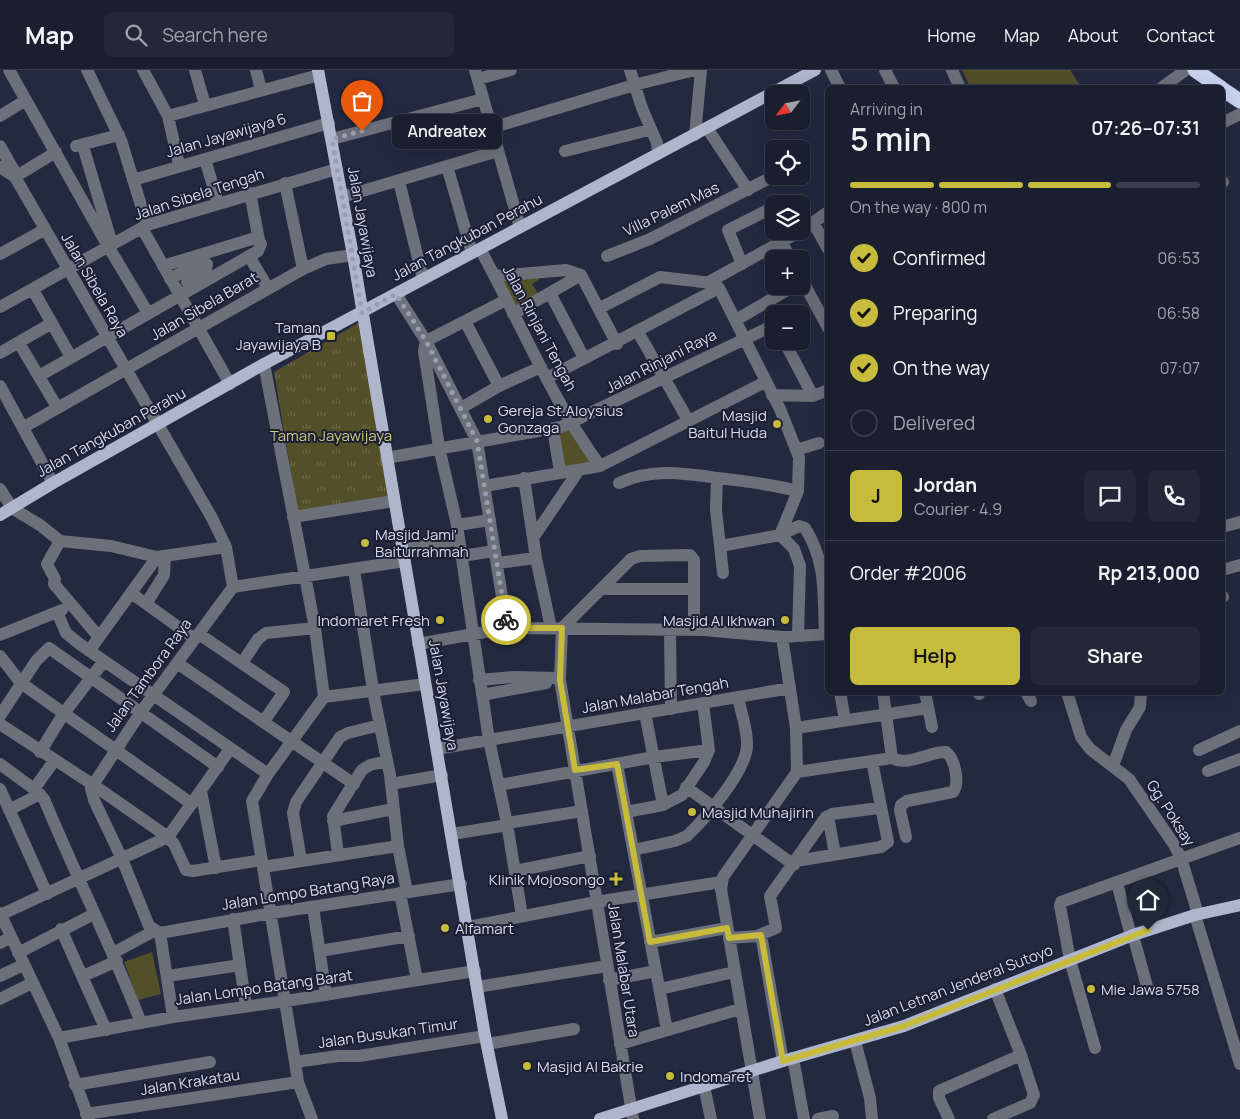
<!DOCTYPE html>
<html lang="en">
<head>
<meta charset="utf-8">
<style>
	:root { --surface:#1a1f2f; --page:#232737; --text:#f1f3f6; --muted:#9fa2aa; --line:#383d4b; --accent:#c7bb3c }
	body { margin:0; font-family:Manrope,sans-serif; background:var(--page); color:var(--text); height:100vh; display:flex; flex-direction:column; font-size:19px; white-space:nowrap }
	* { box-sizing:border-box; margin:0 }
	p { font-size:16px; color:var(--muted) }
	.icon { flex:none; width:28px; height:28px; fill:none; stroke:currentColor; stroke-width:2; stroke-linecap:round; stroke-linejoin:round }
	.map { position:relative; flex:1; overflow:hidden }
	.panel { position:absolute; left:825px; top:15px; width:400px; height:610px; display:flex; flex-direction:column; background:var(--surface); border-radius:8px; box-shadow:0 5px 20px #0002,0 0 0 1px var(--line) }
	.panel>* { flex:none }
	.needle { width:32px; rotate:238deg }
	.buttons { position:absolute; left:765px; top:15px; display:grid; gap:10px }
	.buttons a { display:grid; place-items:center; width:45px; height:45px; border-radius:8px; background:var(--surface); box-shadow:0 5px 20px #0002,0 0 0 1px var(--line); font-size:25px }
	.pin { position:absolute; display:grid; place-items:center; width:42px; height:42px; color:#fff; margin:-51px -21px; border-radius:50% 50% 50% 0; rotate:-45deg; box-shadow:0 0 5px #0007 }
	.pin .icon { rotate:45deg }
	.courier { position:absolute; display:grid; place-items:center; width:50px; height:50px; margin:-25px; border:4px solid #c7bb3c; border-radius:50%; background:#fff; color:#222; box-shadow:0 1px 6px #0007 }
	.bubble { position:absolute; height:35px; border-radius:8px; background:var(--surface); box-shadow:0 5px 20px #0002,0 0 0 1px var(--line); font-size:16px; font-weight:600; line-height:35px; text-align:center }
	.overview em { font-style:normal; font-weight:600 }
	.overview div { display:flex; flex-direction:column-reverse }
	.overview { display:flex; align-items:center; justify-content:space-between; height:85px; padding:0 25px }
	h1 { font-size:32px; font-weight:600; line-height:38px }
	.bar { display:grid; grid-template-columns:repeat(4,1fr); gap:8px 5px; align-content:center; height:60px; padding:0 25px }
	.bar i { height:6px; border-radius:4px; background:var(--line) }
	.bar .on { background:var(--accent) }
	.bar p { grid-column:span 4 }
	.line { display:flex; align-items:center; gap:12px; padding:0 25px; border-top:1px solid var(--line) }
	.line div { flex:1 }
	.round { display:grid; place-items:center; flex:none; width:52px; height:52px; border-radius:8px; background:var(--page) }
	ol { padding:0 25px; list-style:none }
	li { display:flex; align-items:center; gap:15px; height:55px }
	li p { margin-inline-start:auto }
	li .icon { padding:5px; border-radius:50%; background:var(--accent); color:#111; stroke-width:4 }
	li:last-child { color:var(--muted) }
	li i { width:28px; height:28px; border:2px solid var(--line); border-radius:50% }
	.cta { display:flex; gap:10px; margin-top:auto; padding:10px 25px }
	.cta a { flex:1; height:58px; border-radius:8px; background:var(--accent); color:#111; font-size:20px; font-weight:600; line-height:58px; text-align:center }
	.cta a+a { background:var(--page); color:var(--text) }
	header { display:flex; align-items:center; gap:30px; box-sizing:border-box; height:70px; padding:0 25px; background:var(--surface); border-bottom:1px solid var(--line) }
	header strong { font-size:24px }
	nav { display:flex; gap:28px; margin-inline-start:auto; font-size:18px }
	.search { width:350px; height:45px; background:var(--page); display:flex; align-items:center; gap:12px; box-sizing:border-box; padding:0 18px; border-radius:8px; color:var(--muted); font-size:19px }
	.map>svg:first-child { display:block }
	.grass { fill:#534f29 }
	.park { fill:url(#park-tufts) }
	.lines { fill:none; stroke-linecap:round; stroke-linejoin:round }
	.minor { stroke:#6c707b; stroke-width:12 }
	.major { stroke:#aeb5cd; stroke-width:12 }
	.highway { stroke:#c8d1ee; stroke-width:15 }
	.done { stroke:#999daf; stroke-width:5; stroke-dasharray:0 9 }
	.route { stroke:#c7bb3c; stroke-width:6 }
	.poi-dot { fill:#c7bb3c; stroke:#1a1f34; stroke-width:2 }
	.labels { text-anchor:middle; dominant-baseline:central; stroke-width:4; stroke-linejoin:round; paint-order:stroke }
	.street-label { font-size:15px; fill:#d8dceb; stroke:#1a1f34 }
	.poi-label { font-size:15px; fill:#d8dceb; stroke:#1a1f34; text-anchor:start }
	.park-label { font-size:15px; fill:#cec779; stroke:#1a1f34 }
</style>
</head>
<body>
<header>
<strong>Map</strong>
<div class="search"><svg class="icon" aria-label="search" viewBox="0 0 24 24"><circle cx="10" cy="10" r="6"/><path d="M15 15l6 6"/></svg>Search here</div>
<nav><a>Home</a><a>Map</a><a>About</a><a>Contact</a></nav>
</header>
<div class="map">
<svg width="1240" height="1049" viewBox="0 0 1240 1049">
	<defs>
		<pattern id="park-tufts" width="24" height="20" patternUnits="userSpaceOnUse" patternTransform="scale(1.25)"><rect width="24" height="20" fill="#534f29"/><path d="M3 7l-1-3M5 7V3M7 7l1-3M15 17l-1-3M17 17v-4M19 17l1-3" fill="none" stroke="#6b6848"/></pattern>
	</defs>
	<rect width="100%" height="100%" fill="#23293f"/>
	<path class="grass" d="M962 0H1070L1081 17H970Z
		M547 204 532 214 539 225 515 240 499 208Z
		M572 355 597 395 562 399 556 360Z
		M152 882 161 924 138 930 124 892Z"/>
	<path class="park" d="M360 252 389 427 298 444 274 302Z"/>
	<g class="lines">
		<path class="minor" d="M9 0 108 176 148 243
			M87 0 121 70 147 155
			M143 0 168 46 179 95
			M195 0 205 35
			M256 0 261 20
			M475 0 520 157
			M630 0 642 38 657 73 658 84
			M831 0 840 18
			M885 0 894 18
			M952 0 960 18
			M478 9 511 0
			M1161 18 1186 0
			M0 46 26 30
			M168 46 319 5
			M1222 53 1240 44
			M491 58 634 15 695 0
			M707 58 748 120
			M695 65 701 0
			M332 69 483 29
			M0 76 17 106
			M76 76 119 65
			M83 76 112 174
			M565 81 649 60
			M205 89 218 133
			M447 96 472 183
			M0 97 15 107 212 448 226 477 233 517
			M15 107 56 82
			M133 110 329 53
			M399 111 423 209
			M1222 111 1223 112
			M285 113 303 199
			M250 123 259 170
			M342 127 498 81
			M813 152 828 179
			M142 158 230 314
			M801 161 828 142
			M782 173 791 189
			M480 179C520 251 551 329 600 396
			M0 184 44 160
			M249 186 268 218
			M607 186 650 169 770 108
			M742 194 728 160 774 137
			M581 205 617 274
			M495 206 566 200 581 205
			M801 208 828 258
			M170 209 194 196 207 194 206 199 187 212
			M707 213 801 161
			M33 220 71 287
			M550 223 584 288
			M396 224 426 271 477 371 507 558
			M506 230 426 271 424 281 439 377 457 455 489 670 507 753 522 846
			M0 237 147 155 337 99
			M600 238 660 207 712 213 719 218 780 339 799 387 798 421 780 465 794 479 800 496 798 566
			M513 244 581 205
			M736 250 794 216
			M465 251 499 316
			M638 262 688 350
			M784 271 813 326
			M19 273 57 337
			M0 283 52 253
			M264 294 315 558 324 627
			M39 306 258 181 261 174 256 169H252L163 196
			M547 308 719 218
			M0 316 53 413
			M772 325 813 326 828 320
			M461 338 499 316 541 297
			M24 357 303 199 326 189 353 185
			M553 359 560 402
			M796 380 819 373
			M386 388 561 357 774 255
			M524 408 536 488 551 558
			M717 408 716 440 723 503
			M619 413C652 398 683 403 718 408 745 411 771 414 798 421
			M485 416 600 396 765 312
			M0 419 12 438 40 455 60 471 111 476 157 487
			M293 447 394 431
			M457 455 490 450
			M1222 457 1240 452
			M533 468 579 400
			M60 471 47 494 55 509 54 514 99 567
			M721 476 780 465 799 456 805 458C827 493 823 524 825 564
			M403 480 459 469
			M461 486 495 481
			M497 493 536 488
			M354 500 374 626 390 705 398 776 407 822
			M1222 500 1240 495
			M233 517 405 491
			M601 519H694
			M131 523 195 569
			M1222 526 1223 527
			M146 534 164 505 165 486
			M57 542 66 563 81 575 268 704
			M670 560 671 639
			M199 564 284 622 264 651
			M0 565 62 540
			M418 574 507 558 704 560 782 567 828 564
			M89 581 157 487 226 477
			M0 586 21 613 192 734
			M177 593 354 714
			M242 593 258 569 266 563 315 558
			M479 610 514 607 560 608
			M840 622 845 650
			M925 622 932 657
			M1026 622 1031 631
			M1067 622 1081 667 1090 679 1129 709 1173 773 1181 788 1198 844
			M979 624 980 622
			M482 625 546 613
			M324 627 425 614
			M645 643 663 735
			M0 646 36 591 49 578 218 697
			M0 654 92 714 168 767 174 774 186 800 193 801 262 790
			M796 658 928 638
			M437 679 790 618
			M1199 680 1240 661
			M40 682 64 643 104 591
			M892 688C908 697 930 681 946 682 955 689 960 713 953 722L907 731 901 735 900 740 906 767
			M0 694 34 719 44 729C75 804 112 877 141 953
			M617 694 667 960
			M1113 696 1126 660 1140 637 1141 622
			M1208 701 1240 689
			M797 702 892 688 883 622
			M391 714 442 705
			M499 715 654 687 709 680
			M686 717 794 795
			M0 719 47 824
			M34 719 54 691
			M201 721 216 798
			M9 740 40 724
			M626 742 663 735 682 725 704 692 709 680 703 633
			M828 746 835 784
			M333 751 393 739
			M507 753 582 741
			M452 764 508 755
			M633 780 675 771 687 766C705 749 745 702 747 677 748 661 741 642 738 627
			M338 784 333 746 362 700 370 695 387 691
			M301 790 293 743 296 732 340 667 348 663 380 655
			M796 791 881 777 888 772 872 691
			M263 797 398 776
			M515 801 590 786
			M1118 817 1131 866
			M400 823 417 910
			M313 837 326 925
			M0 843 59 968 89 1049
			M0 845 168 767 230 679
			M1195 845 1240 994
			M233 849 246 936
			M468 857 596 832 721 812
			M61 859 106 960
			M160 863 149 856 122 789 94 730 91 718 141 642 233 517
			M160 863 272 843 461 814
			M160 863 173 947
			M761 865 783 991
			M1133 865 1148 920
			M729 868 757 866 776 858 770 826 826 747 832 744 879 738
			M650 872 727 858
			M0 873 11 867
			M320 881 409 866
			M18 883 94 844
			M113 883 154 861
			M0 906 23 895
			M83 906 117 891
			M168 906 240 895
			M609 910 656 901
			M477 917 607 896
			M660 919 734 902
			M0 929 32 913
			M59 968 173 947 286 931 475 901
			M855 971 870 1028 872 1049
			M487 974 574 959
			M620 974 740 939
			M1095 978 1070 890 1060 836 1061 832 1240 768
			M793 988 804 1049
			M295 992 338 986H359L485 966
			M75 1015 210 992
			M704 1016 711 1049
			M86 1044 298 1012
			M312 1049 298 1012 295 992 252 731 268 704 324 627
			M633 1049 560 610 562 558 631 489 640 486 690 485 694 490V560
			M760 1049 721 819 723 807 797 702 796 658 782 567
			M818 1049 833 1046
			M949 1049 939 1028V1021L1021 985
			M993 1049 1030 1033 1034 1025 1021 985 995 919"/>
		<path class="major" d="M318 0 353 185 485 966 502 1049
			M0 445 53 413 264 294 815 0
			M600 1049 783 991 904 956 1133 865 1195 845 1240 835"/>
		<path class="highway" d="M1195 0 1221 18
			M1222 19 1240 31"/>
	</g>
	<g class="lines">
		<path class="done" d="M362 61 332 69 362 243 396 224 426 271 477 371 506 550"/>
		<path class="route" d="M506 550 507 558H562L560 610 575 700 617 694 650 872 727 858 729 868 761 865 783 991 904 956 1148 860"/>
	</g>
	<g class="poi-dot">
		<rect x="326" y="261" width="10" height="10" rx="2.5"/>
		<circle cx="488" cy="349" r="5"/>
		<circle cx="777" cy="354" r="5"/>
		<circle cx="365" cy="473" r="5"/>
		<circle cx="440" cy="550" r="5"/>
		<circle cx="785" cy="550" r="5"/>
		<circle cx="692" cy="742" r="5"/>
		<path d="M613.5 801.5h5v5h5v5h-5v5h-5v-5h-5v-5h5z"/>
		<circle cx="445" cy="858" r="5"/>
		<circle cx="1091" cy="919" r="5"/>
		<circle cx="527" cy="996" r="5"/>
		<circle cx="670" cy="1006" r="5"/>
	</g>
	<g class="labels">
		<g class="street-label">
			<text transform="translate(226 65) rotate(-16)">Jalan Jayawijaya 6</text>
			<text transform="translate(199 124) rotate(-18)">Jalan Sibela Tengah</text>
			<text transform="translate(671 139) rotate(-26)">Villa Palem Mas</text>
			<text transform="translate(363 152) rotate(80)">Jalan Jayawijaya</text>
			<text transform="translate(467 167) rotate(-28)">Jalan Tangkuban Perahu</text>
			<text transform="translate(95 215) rotate(60)">Jalan Sibela Raya</text>
			<text transform="translate(204 236) rotate(-30)">Jalan Sibela Barat</text>
			<text transform="translate(540 258) rotate(62)">Jalan Rinjani Tengah</text>
			<text transform="translate(661 291) rotate(-27)">Jalan Rinjani Raya</text>
			<text transform="translate(111 362) rotate(-29)">Jalan Tangkuban Perahu</text>
			<text transform="translate(148 605) rotate(-54)">Jalan Tambora Raya</text>
			<text transform="translate(444 625) rotate(80)">Jalan Jayawijaya</text>
			<text transform="translate(655 625) rotate(-10)">Jalan Malabar Tengah</text>
			<text transform="translate(1171 743) rotate(57)">Gg. Poksay</text>
			<text transform="translate(308 821) rotate(-9)">Jalan Lompo Batang Raya</text>
			<text transform="translate(624 900) rotate(81)">Jalan Malabar Utara</text>
			<text transform="translate(958 915) rotate(-21)">Jalan Letnan Jenderal Sutoyo</text>
			<text transform="translate(264 917) rotate(-8)">Jalan Lompo Batang Barat</text>
			<text transform="translate(388 963) rotate(-8)">Jalan Busukan Timur</text>
			<text transform="translate(190 1012) rotate(-9)">Jalan Krakatau</text>
		</g>
		<g class="poi-label">
			<text x="321" y="257" text-anchor="end">Taman<tspan x="321" dy="17">Jayawijaya B</tspan></text>
			<text x="498" y="340">Gereja St.Aloysius<tspan x="498" dy="17">Gonzaga</tspan></text>
			<text x="767" y="345" text-anchor="end">Masjid<tspan x="767" dy="17">Baitul Huda</tspan></text>
			<text x="375" y="464">Masjid Jami'<tspan x="375" dy="17">Baiturrahmah</tspan></text>
			<text x="430" y="550" text-anchor="end">Indomaret Fresh</text>
			<text x="775" y="550" text-anchor="end">Masjid Al Ikhwan</text>
			<text x="702" y="742">Masjid Muhajirin</text>
			<text x="605" y="809" text-anchor="end">Klinik Mojosongo</text>
			<text x="455" y="858">Alfamart</text>
			<text x="1101" y="919">Mie Jawa 5758</text>
			<text x="537" y="996">Masjid Al Bakrie</text>
			<text x="680" y="1006">Indomaret</text>
		</g>
		<g class="park-label">
			<text x="331" y="365">Taman Jayawijaya</text>
		</g>
	</g>
</svg>
<div class="buttons">
<a><svg class="needle" viewBox="-14 -14 28 28"><path d="M0-13l5 13h-10z" fill="#e53935"/><path d="M0 13l5-13h-10z" fill="#9fa2aa"/></svg></a>
<a><svg class="icon" aria-label="locate" viewBox="0 0 24 24"><circle cx="12" cy="12" r="6"/><path d="M12 2v4M12 18v4M2 12h4M18 12h4"/></svg></a>
<a><svg class="icon" aria-label="layers" viewBox="0 0 24 24"><path d="M12 4l9 5-9 5-9-5zM3 14l9 5 9-5"/></svg></a>
<a>+</a>
<a>−</a>
</div>
<div class="pin" style="left:362px;top:61px;background:#ea580c"><svg class="icon" aria-label="bag" viewBox="0 0 24 24"><path d="M5 8h14l-1 12H6zM9 8a3 3 0 0 1 6 0"/></svg></div>
<div class="pin" style="left:1148px;top:860px;background:#1f2937"><svg class="icon" aria-label="home" viewBox="0 0 24 24"><path d="M3 11l9-7 9 7M6 9v11h12V9"/></svg></div>
<div class="courier" style="left:506px;top:550px"><svg class="icon" aria-label="bike" viewBox="0 0 24 24"><circle cx="6" cy="16" r="4"/><circle cx="18" cy="16" r="4"/><path d="M6 16l4-8h5l3 8M10 8l3 8H6M13 5h3"/></svg></div>
<div class="bubble" style="left:392px;top:44px;width:110px">Andreatex</div>
<section class="panel">
<div class="overview"><div><h1>5 min</h1><p>Arriving in</p></div><em>07:26–07:31</em></div>
<div class="bar"><i class="on"></i><i class="on"></i><i class="on"></i><i></i><p>On the way · 800 m</p></div>
<ol>
<li><svg class="icon" aria-label="check" viewBox="0 0 24 24"><path d="M5 12l5 5 9-10"/></svg>Confirmed<p>06:53</p></li>
<li><svg class="icon" aria-label="check" viewBox="0 0 24 24"><path d="M5 12l5 5 9-10"/></svg>Preparing<p>06:58</p></li>
<li><svg class="icon" aria-label="check" viewBox="0 0 24 24"><path d="M5 12l5 5 9-10"/></svg>On the way<p>07:07</p></li>
<li><i></i>Delivered</li>
</ol>
<div class="line" style="height:90px"><b class="round" style="background:var(--accent);color:#111">J</b><div><b>Jordan</b><p>Courier · 4.9</p></div><a class="round"><svg class="icon" aria-label="chat" viewBox="0 0 24 24"><path d="M4 5h16v11H9l-5 4z"/></svg></a><a class="round"><svg class="icon" aria-label="phone" viewBox="0 0 24 24"><path d="M5 4h4l2 5-3 2q2 4 5 5l2-3 5 2v4C11 20 4 13 5 4z"/></svg></a></div>
<div class="line" style="height:65px"><div>Order #2006</div><b>Rp 213,000</b></div>
<div class="cta"><a>Help</a><a>Share</a></div>
</section>
</div>
</body>
</html>
